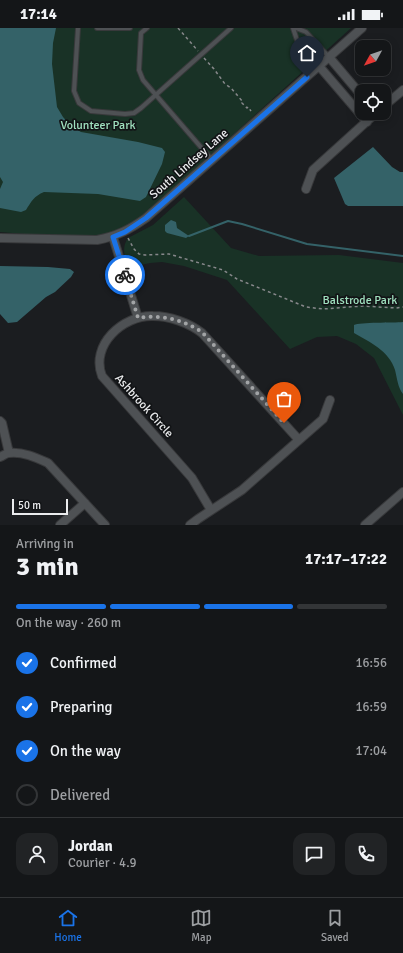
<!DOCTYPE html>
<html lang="en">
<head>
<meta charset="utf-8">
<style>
	:root { --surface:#141618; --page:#212325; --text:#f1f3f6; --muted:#9d9fa2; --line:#333537; --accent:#1a73e8 }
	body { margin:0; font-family:Signika,sans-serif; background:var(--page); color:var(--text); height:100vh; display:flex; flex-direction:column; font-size:15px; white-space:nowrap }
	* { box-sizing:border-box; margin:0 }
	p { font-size:13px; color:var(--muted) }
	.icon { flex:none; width:22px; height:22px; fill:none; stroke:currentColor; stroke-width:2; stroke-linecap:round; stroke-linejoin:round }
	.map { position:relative; height:497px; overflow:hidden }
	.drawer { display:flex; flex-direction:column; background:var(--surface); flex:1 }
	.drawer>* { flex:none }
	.needle { width:26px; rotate:230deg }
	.buttons { position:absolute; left:355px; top:12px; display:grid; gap:8px }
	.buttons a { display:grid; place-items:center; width:36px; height:36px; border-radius:8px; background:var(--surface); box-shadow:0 2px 10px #0003,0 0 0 1px var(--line); font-size:20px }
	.scale { position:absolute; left:12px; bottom:10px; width:56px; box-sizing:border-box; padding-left:4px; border:2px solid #ebecee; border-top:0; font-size:11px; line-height:14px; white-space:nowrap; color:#ebecee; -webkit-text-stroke:3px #121416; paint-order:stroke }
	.pin { position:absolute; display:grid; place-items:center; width:34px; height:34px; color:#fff; margin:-41px -17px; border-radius:50% 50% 50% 0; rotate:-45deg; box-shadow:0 0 4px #0007 }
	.pin .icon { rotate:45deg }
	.courier { position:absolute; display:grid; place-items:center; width:40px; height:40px; margin:-20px; border:3px solid #1a73e8; border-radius:50%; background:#fff; color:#222; box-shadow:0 1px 5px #0007 }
	.summary em { font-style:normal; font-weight:700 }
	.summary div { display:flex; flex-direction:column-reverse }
	.summary { display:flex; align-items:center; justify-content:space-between; height:68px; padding:0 16px }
	h1 { font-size:26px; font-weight:700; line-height:30px }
	.bar { display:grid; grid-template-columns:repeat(4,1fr); gap:6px 4px; align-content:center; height:48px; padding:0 16px }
	.bar i { height:5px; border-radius:3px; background:var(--line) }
	.bar .selected { background:var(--accent) }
	.bar p { grid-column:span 4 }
	.line { display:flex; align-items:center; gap:10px; padding:0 16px; border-top:1px solid var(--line) }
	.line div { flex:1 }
	.round { display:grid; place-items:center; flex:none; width:42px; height:42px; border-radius:12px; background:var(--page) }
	ol { padding:0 16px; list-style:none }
	li { display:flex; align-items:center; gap:12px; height:44px }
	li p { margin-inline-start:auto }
	li .icon { padding:4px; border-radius:50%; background:var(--accent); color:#fff; stroke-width:4 }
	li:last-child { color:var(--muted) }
	li i { width:22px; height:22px; border:2px solid var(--line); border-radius:50% }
	.status { display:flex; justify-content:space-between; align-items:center; height:28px; padding:0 20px; background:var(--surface); direction:ltr }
	.status svg { height:11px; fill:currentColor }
	.dock { display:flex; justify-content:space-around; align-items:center; height:56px; border-top:1px solid var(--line); background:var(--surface); font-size:11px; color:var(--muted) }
	.dock a { display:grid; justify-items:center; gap:2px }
	.dock .selected { color:var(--accent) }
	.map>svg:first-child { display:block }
	.green { fill:#193226 }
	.water { fill:#346268 }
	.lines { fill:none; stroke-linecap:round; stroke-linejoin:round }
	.stream { stroke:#346268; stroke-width:2 }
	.service-casing { stroke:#38393b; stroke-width:6 }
	.minor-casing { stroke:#38393b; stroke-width:10 }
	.path { stroke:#87888b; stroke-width:1.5; stroke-dasharray:3 3; stroke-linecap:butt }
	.service { stroke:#4e5154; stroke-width:4 }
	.minor { stroke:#4e5154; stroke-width:8 }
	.done { stroke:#a2a4a6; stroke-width:4; stroke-dasharray:0 7.2 }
	.route { stroke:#1a73e8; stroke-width:5 }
	.labels { text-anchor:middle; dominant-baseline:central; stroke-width:3.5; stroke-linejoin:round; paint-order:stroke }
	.park-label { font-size:12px; fill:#a0e1bf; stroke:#121416 }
	.street-label { font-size:12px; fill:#ebecee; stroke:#121416 }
</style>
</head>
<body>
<div class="status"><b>17:14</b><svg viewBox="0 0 49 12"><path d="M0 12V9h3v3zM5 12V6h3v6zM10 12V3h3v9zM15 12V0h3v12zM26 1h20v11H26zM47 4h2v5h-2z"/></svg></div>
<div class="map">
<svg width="403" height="497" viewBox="0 0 403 497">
	<rect width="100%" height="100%" fill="#1b1d20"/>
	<path class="green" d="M0 0H351L128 202 97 212 0 204Z
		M184 169 231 220 259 228 339 227 403 235V387L374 330 356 316 337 308 317 309 290 321 227 252 184 238 162 234 150 235 128 240C125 229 121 220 128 210L153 197Z"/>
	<path class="water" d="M0 0H56L53 15 52 36 57 79 63 89 71 98 81 104 138 114 162 120 165 124 162 136 146 169 140 173 98 166 44 164C34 168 31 174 26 182L21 184 0 180V161L3 154 0 149Z
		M373 119 392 139 400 144H403V178H348L345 176 334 150Z
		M171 192 176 194 177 200 189 208 186 210 167 205 165 203V197Z
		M0 238 48 239 70 241 74 244 71 249 55 264 46 269 17 294 8 295 0 286Z
		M403 294V366C398 360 397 350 395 342 389 323 370 314 354 305V297C360 294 393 295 403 294Z"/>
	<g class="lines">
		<path class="stream" d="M189 208 228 193 242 196 307 216 403 228"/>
		<defs>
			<path id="service" d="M78 0 74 63 79 75 91 83 125 86 134 85 141 80 231 0
				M97 0H130
				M147 0 141 5 139 42 143 52 212 132
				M293 0 297 12 319 38
				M296 0 306 4 329 29"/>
			<path id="minor" d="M329 29 362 68
				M319 38 367 94
				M384 78 403 62
				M306 161 313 142 376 85
				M113 209 138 290
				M0 210 97 212C117 208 129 202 146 190L362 0
				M0 393 2 395 9 425
				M0 429C3 428 6 425 9 425 22 423 37 430 48 435L105 497
				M211 482 192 450 102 348C90 317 123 287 153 288 170 288 189 295 202 305L299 412
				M60 497 85 475
				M190 497 198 491 242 462 299 412 323 391 330 372
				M365 497 403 464"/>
		</defs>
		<use href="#service" class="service-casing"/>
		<use href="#minor" class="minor-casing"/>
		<path class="path" d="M178 0 198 23
			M204 30 214 41 225 56 231 60 243 74 242 75 247 80 248 79 251 83
			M128 210 134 221 139 226 145 227 169 226 223 242 237 251 306 279 323 281 363 278 396 280 403 279"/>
		<use href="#service" class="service"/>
		<use href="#minor" class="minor"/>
	</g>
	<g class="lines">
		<path class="done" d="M125 247 138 290C160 286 184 292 202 304L284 395"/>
		<path class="route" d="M125 247 113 209 125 204 146 190 307 49"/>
	</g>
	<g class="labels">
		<g class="park-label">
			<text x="98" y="97">Volunteer Park</text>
			<text x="360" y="272">Balstrode Park</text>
		</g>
		<g class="street-label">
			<text transform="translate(189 136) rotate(-41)">South Lindsey Lane</text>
			<text transform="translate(144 378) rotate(48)">Ashbrook Circle</text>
		</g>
	</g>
</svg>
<div class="buttons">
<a><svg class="needle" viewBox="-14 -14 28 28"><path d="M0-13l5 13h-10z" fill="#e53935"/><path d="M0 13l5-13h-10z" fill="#9d9fa2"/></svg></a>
<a><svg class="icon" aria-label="locate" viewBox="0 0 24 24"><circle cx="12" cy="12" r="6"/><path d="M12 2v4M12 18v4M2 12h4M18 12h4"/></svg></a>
</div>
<div class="scale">50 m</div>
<div class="pin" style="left:284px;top:395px;background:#ea580c"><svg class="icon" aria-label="bag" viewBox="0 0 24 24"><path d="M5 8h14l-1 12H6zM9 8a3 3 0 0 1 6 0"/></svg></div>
<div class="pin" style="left:307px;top:49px;background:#1f2937"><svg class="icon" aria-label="home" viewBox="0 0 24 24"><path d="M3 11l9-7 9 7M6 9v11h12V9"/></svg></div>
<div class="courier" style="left:125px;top:247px"><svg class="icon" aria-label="bike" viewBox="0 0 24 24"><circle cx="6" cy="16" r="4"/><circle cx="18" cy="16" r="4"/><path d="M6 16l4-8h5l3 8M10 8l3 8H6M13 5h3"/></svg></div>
</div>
<section class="drawer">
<div class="summary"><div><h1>3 min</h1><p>Arriving in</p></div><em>17:17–17:22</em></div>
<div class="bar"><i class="selected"></i><i class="selected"></i><i class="selected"></i><i></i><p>On the way · 260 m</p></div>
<ol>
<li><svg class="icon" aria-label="check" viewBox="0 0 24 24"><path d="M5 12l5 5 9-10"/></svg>Confirmed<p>16:56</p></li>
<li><svg class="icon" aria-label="check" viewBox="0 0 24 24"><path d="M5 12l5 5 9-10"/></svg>Preparing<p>16:59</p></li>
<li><svg class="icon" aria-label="check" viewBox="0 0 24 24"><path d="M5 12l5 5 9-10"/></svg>On the way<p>17:04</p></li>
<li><i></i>Delivered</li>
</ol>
<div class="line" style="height:72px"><a class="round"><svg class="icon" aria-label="person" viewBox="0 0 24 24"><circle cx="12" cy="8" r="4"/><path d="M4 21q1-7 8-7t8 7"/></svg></a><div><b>Jordan</b><p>Courier · 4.9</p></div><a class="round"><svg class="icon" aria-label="chat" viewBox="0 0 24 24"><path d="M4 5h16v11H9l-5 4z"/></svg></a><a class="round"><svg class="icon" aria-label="phone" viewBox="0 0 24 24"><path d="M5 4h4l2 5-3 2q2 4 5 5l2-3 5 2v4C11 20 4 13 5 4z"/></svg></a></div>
</section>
<nav class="dock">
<a class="selected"><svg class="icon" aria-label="home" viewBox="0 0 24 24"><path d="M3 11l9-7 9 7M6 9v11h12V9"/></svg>Home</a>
<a><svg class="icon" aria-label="map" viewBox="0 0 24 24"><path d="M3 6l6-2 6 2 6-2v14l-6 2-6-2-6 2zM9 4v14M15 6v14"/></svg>Map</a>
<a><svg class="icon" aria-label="saved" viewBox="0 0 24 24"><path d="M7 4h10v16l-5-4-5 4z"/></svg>Saved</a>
</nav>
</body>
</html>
